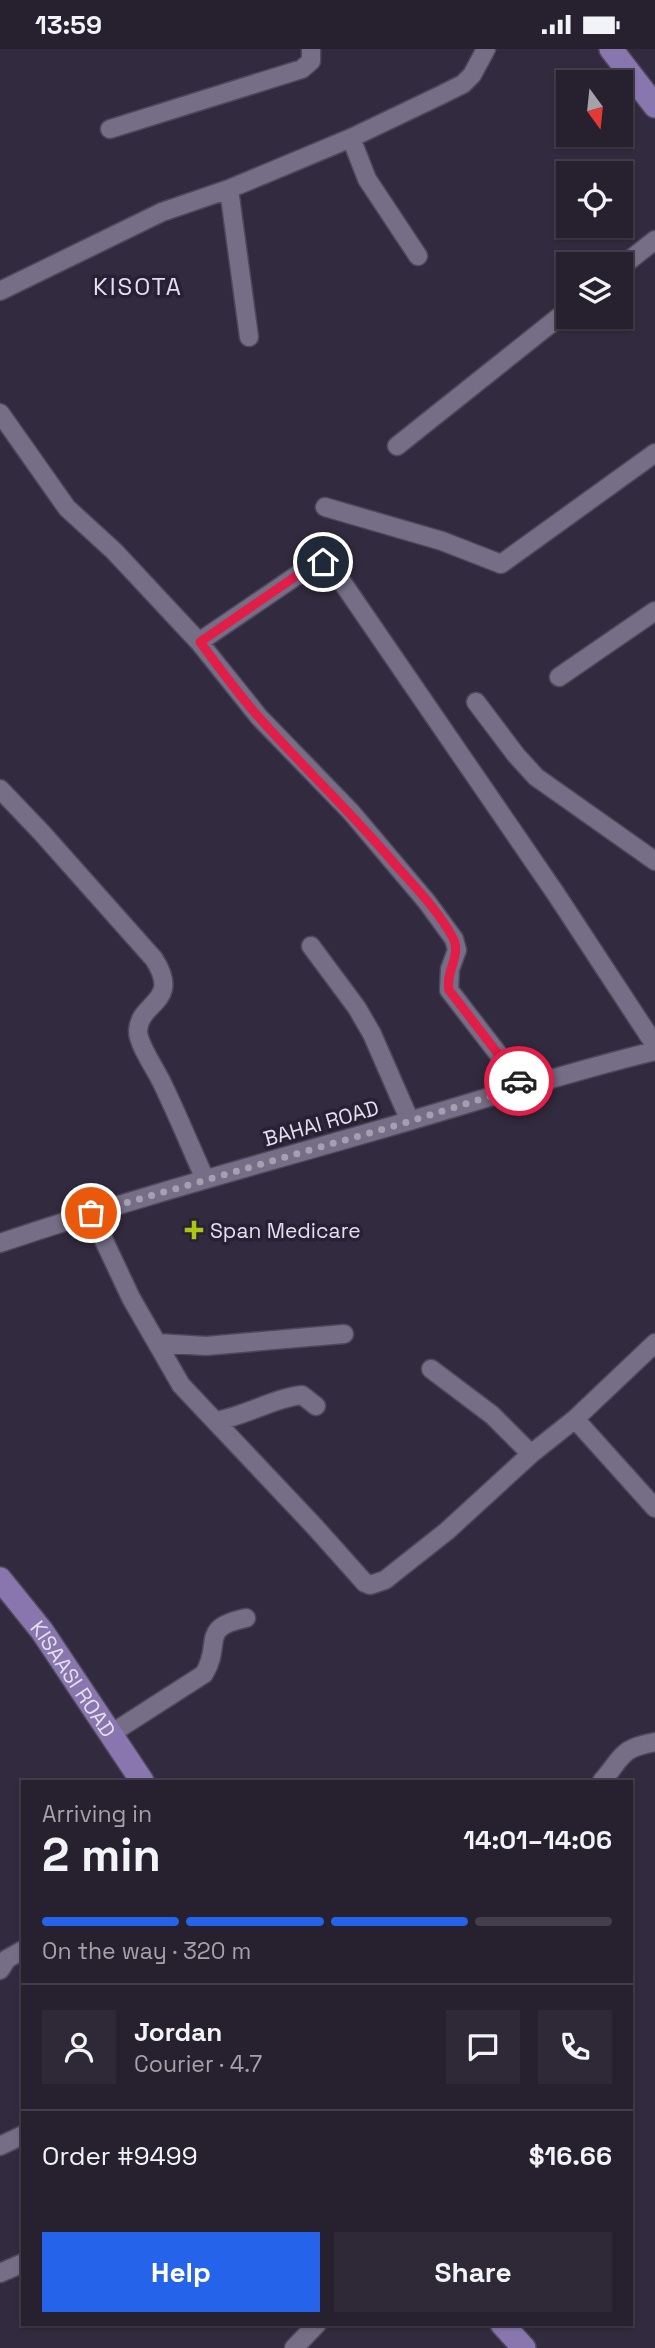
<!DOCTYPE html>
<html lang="en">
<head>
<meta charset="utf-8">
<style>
	:root { --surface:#26202f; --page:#2e2837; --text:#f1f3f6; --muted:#a4a3aa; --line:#423e4b; --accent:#2563eb }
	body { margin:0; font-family:"Space Grotesk",sans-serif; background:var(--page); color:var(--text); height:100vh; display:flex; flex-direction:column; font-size:26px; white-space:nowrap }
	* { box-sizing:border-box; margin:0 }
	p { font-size:23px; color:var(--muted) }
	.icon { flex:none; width:38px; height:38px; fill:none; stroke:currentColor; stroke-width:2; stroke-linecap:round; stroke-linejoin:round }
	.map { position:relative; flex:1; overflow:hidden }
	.drawer { position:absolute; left:21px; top:1731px; width:612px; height:546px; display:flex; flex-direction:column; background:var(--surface); border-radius:0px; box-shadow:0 2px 5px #0004,0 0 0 2px var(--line) }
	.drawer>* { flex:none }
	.needle { width:46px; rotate:165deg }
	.tools { position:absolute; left:556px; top:21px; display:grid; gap:14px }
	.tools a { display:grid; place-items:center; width:77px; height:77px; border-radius:0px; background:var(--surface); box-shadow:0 2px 5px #0004,0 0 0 2px var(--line); font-size:35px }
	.pin { position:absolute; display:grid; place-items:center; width:60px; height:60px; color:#fff; margin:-30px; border:4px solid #fff; border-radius:50%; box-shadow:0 2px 7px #0007 }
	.courier { position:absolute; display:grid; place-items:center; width:70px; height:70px; margin:-35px; border:5px solid #e11d48; border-radius:50%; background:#fff; color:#222; box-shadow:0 2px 9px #0007 }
	.head em { font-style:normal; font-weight:700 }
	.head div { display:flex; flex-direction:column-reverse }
	.head { display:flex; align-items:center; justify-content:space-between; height:119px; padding:0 21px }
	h1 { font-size:46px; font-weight:700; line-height:52px }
	.bar { display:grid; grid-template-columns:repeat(4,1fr); gap:10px 7px; align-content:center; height:84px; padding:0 21px }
	.bar i { height:9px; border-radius:5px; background:var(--line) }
	.bar .active { background:var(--accent) }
	.bar p { grid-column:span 4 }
	.line { display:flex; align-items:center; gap:18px; padding:0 21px; border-top:2px solid var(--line) }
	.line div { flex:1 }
	.round { display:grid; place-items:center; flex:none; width:74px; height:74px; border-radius:0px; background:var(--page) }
	.button { display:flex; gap:14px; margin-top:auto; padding:14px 21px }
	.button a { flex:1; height:80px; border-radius:0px; background:var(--accent); color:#fff; font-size:28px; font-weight:700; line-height:80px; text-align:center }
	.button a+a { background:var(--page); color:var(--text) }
	.status { display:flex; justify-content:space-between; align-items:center; height:49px; padding:0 35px; background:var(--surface); direction:ltr }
	.status svg { height:19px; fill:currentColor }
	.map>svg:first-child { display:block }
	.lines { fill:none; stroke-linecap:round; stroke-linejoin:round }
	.minor-casing { stroke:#4e485a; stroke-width:21 }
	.major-casing { stroke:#4e485a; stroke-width:26 }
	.minor { stroke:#756e86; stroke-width:18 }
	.major { stroke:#8976af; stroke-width:23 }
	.done { stroke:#a5a0b0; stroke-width:7; stroke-dasharray:0 12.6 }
	.route { stroke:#e11d48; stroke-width:9 }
	.poi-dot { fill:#acc613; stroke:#282135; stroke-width:2.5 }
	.labels { text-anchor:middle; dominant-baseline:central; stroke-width:7; stroke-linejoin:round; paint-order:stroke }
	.street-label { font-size:21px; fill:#e3dfed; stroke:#282135 }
	.poi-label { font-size:21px; fill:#e3dfed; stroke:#282135; text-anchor:start }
	.quarter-label { font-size:24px; letter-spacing:2px; fill:#e3dfed; stroke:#282135 }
</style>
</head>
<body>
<div class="status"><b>13:59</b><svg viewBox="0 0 49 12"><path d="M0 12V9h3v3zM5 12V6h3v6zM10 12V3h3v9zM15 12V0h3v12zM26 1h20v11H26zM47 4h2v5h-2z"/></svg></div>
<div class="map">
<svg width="655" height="2299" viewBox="0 0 655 2299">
	<rect width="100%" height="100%" fill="#322b3f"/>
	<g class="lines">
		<defs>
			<path id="minor" d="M110 80 302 20 311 12V0
				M351 89 367 130 418 207
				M229 140 249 288
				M621 218 655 191
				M0 242 162 163 229 140 351 89 441 46 463 35 472 26 486 0
				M0 364 67 459 114 502 199 593 259 668 351 763 427 853 454 890 457 901 450 920 449 941 523 1037
				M397 397 569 260
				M325 458 442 492 501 515 655 404
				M199 593 315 514H329L556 845 655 996
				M559 628 655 562
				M476 653 516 706 536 728 655 812
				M0 740 42 784 154 910C182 954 139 952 138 982 138 996 157 1022 163 1036 178 1067 191 1099 205 1130
				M311 897 357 959 372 985 410 1072
				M91 1164 131 1249 181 1336 315 1478 365 1534 370 1536 385 1531 447 1482 531 1405 575 1370 655 1294
				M0 1194C127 1151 257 1116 385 1079 475 1053 564 1024 655 1002
				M157 1294 206 1297 344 1285
				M431 1320 492 1366 531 1405
				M575 1370 655 1459
				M216 1372C246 1367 273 1349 302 1346L316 1357
				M112 1684 204 1625C223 1594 198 1579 246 1569
				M602 1732C623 1708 620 1699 655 1693
				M0 1921 7 1910 23 1901
				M0 2097 23 2086
				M0 2224 23 2214
				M294 2299 317 2275"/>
			<g id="major">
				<path d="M611 0 655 57"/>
				<path id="s1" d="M0 1530 42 1582 142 1732"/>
				<path d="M502 2275 524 2299"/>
			</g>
		</defs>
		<use href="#minor" class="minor-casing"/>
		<use href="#major" class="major-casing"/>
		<use href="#minor" class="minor"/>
		<use href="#major" class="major"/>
	</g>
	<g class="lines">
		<path class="done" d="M91 1164 404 1074 523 1037 519 1032"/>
		<path class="route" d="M323 513 315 514 200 593C218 617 236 642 256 665 298 713 345 757 387 806 409 832 437 859 453 889 462 906 445 923 449 941L519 1032"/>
	</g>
	<path class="poi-dot" d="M190.5 1170.5h7v7h7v7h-7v7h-7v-7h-7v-7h7z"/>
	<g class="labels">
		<g class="street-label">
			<text transform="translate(321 1074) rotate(-16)">BAHAI ROAD</text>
			<text stroke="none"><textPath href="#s1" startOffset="124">KISAASI ROAD</textPath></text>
		</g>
		<g class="poi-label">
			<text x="210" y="1181">Span Medicare</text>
		</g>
		<g class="quarter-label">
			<text x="138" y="237">KISOTA</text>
		</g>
	</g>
</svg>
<div class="tools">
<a><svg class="needle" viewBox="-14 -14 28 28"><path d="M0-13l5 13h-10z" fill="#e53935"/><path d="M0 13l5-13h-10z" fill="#a4a3aa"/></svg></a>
<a><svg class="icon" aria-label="locate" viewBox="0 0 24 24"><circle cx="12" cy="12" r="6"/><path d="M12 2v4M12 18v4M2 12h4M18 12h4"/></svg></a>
<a><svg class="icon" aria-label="layers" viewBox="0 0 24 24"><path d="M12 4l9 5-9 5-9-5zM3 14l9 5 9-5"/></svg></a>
</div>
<div class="pin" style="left:91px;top:1164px;background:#ea580c"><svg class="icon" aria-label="bag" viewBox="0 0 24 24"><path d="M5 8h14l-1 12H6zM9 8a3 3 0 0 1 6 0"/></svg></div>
<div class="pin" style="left:323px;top:513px;background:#1f2937"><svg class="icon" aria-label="home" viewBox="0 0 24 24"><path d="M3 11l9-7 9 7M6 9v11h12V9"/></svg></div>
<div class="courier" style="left:519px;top:1032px"><svg class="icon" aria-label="car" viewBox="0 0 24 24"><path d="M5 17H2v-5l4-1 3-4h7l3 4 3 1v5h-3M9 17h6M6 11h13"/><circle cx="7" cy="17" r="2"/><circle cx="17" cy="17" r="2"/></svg></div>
<section class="drawer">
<div class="head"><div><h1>2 min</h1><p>Arriving in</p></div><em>14:01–14:06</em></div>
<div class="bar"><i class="active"></i><i class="active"></i><i class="active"></i><i></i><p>On the way · 320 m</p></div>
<div class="line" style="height:126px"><a class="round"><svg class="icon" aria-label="person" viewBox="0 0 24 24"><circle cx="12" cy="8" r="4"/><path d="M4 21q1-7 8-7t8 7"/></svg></a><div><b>Jordan</b><p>Courier · 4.7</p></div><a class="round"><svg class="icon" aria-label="chat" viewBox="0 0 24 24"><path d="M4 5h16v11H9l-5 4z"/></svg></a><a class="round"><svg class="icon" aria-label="phone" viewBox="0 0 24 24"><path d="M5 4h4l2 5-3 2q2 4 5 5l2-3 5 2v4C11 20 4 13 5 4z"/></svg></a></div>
<div class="line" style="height:91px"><div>Order #9499</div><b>$16.66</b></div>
<div class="button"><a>Help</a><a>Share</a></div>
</section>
</div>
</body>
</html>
